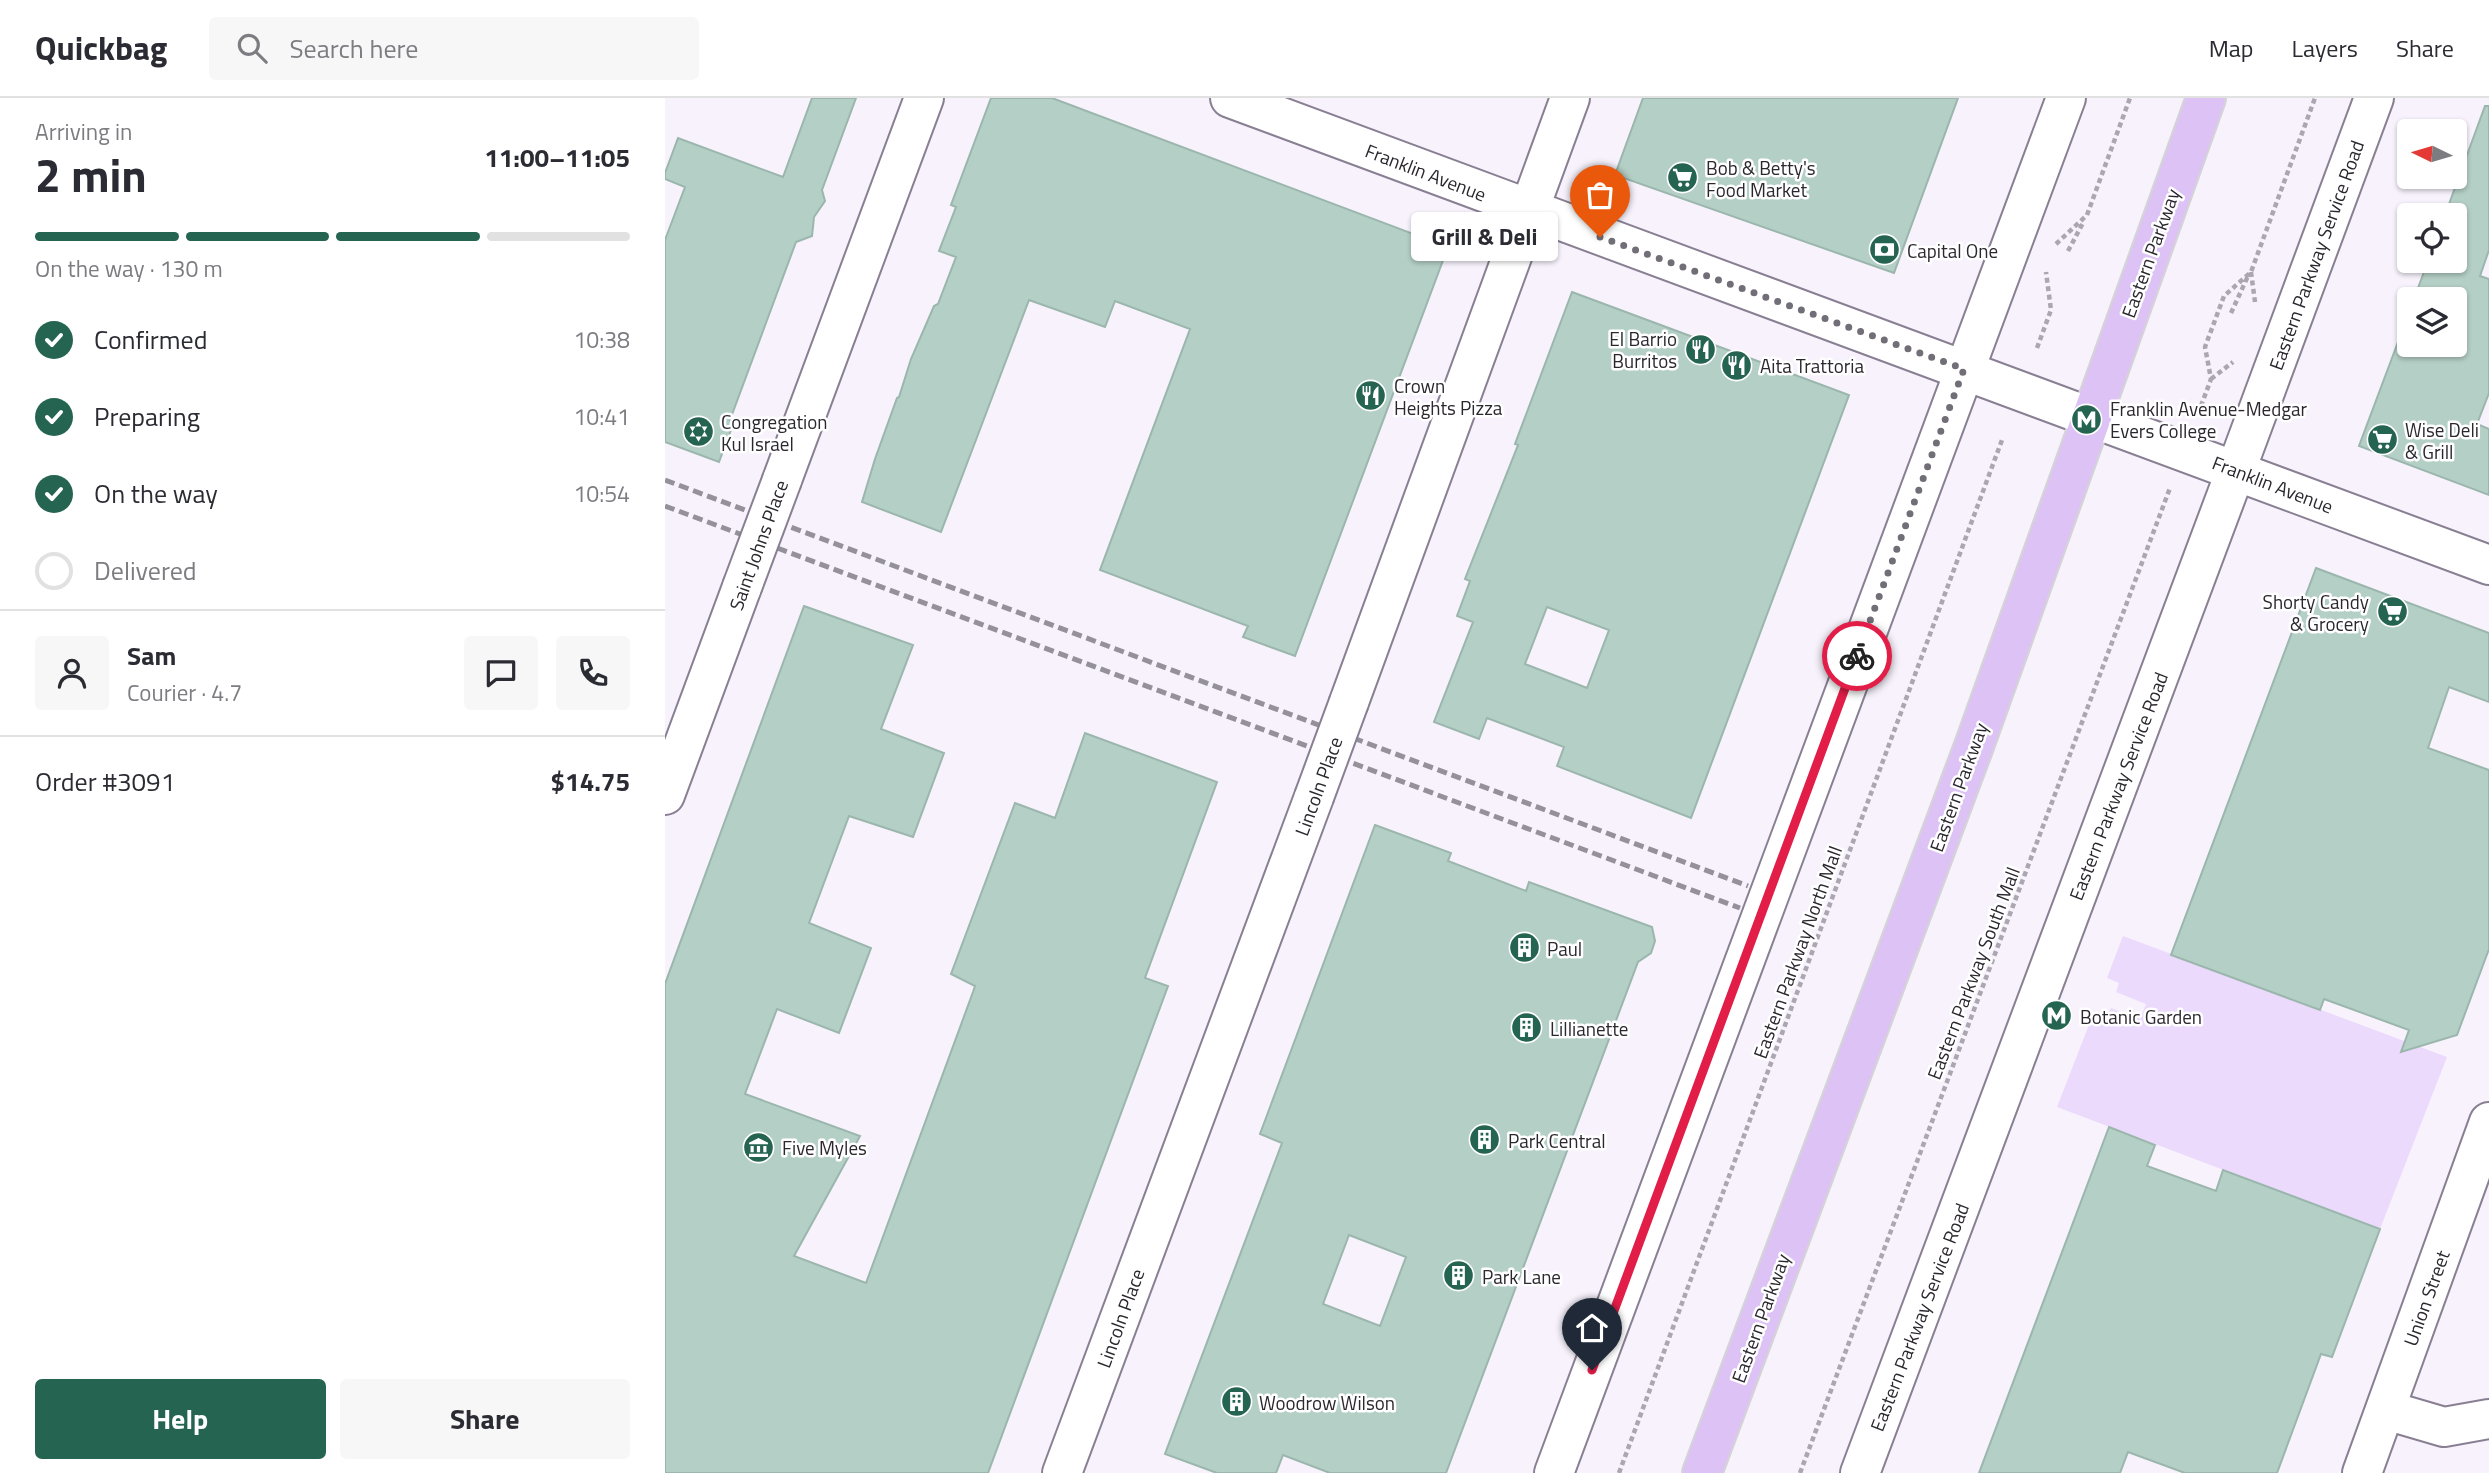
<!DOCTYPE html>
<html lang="en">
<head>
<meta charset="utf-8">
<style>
	:root { --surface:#fff; --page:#f7f7f7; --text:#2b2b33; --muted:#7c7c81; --line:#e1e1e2; --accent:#256451 }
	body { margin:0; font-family:"Titillium Web",sans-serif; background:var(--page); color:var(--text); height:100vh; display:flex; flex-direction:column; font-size:26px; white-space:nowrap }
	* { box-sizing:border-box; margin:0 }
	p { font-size:23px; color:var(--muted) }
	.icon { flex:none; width:38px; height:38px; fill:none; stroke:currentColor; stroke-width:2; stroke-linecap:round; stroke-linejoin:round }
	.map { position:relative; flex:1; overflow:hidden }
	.drawer { display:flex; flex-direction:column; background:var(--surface); width:665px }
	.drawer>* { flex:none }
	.needle { width:46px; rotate:275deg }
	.tools { position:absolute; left:1732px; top:21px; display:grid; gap:14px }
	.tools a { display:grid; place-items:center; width:70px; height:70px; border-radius:7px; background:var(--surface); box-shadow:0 2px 5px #0004; font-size:35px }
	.pin { position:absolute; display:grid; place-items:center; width:60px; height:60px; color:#fff; margin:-72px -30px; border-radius:50% 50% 50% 0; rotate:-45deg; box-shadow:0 0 7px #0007 }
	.pin .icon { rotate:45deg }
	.courier { position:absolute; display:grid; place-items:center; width:70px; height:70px; margin:-35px; border:5px solid #e11d48; border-radius:50%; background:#fff; color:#222; box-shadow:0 2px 9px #0007 }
	.bubble { position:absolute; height:49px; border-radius:7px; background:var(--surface); box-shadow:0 2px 5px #0004; font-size:23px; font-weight:700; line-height:49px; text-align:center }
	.headline em { font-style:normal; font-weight:700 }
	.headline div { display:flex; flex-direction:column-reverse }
	.headline { display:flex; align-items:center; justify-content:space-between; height:119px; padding:0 35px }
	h1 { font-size:46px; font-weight:700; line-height:52px }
	.bar { display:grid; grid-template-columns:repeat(4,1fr); gap:10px 7px; align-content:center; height:84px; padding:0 35px }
	.bar i { height:9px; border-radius:5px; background:var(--line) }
	.bar .current { background:var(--accent) }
	.bar p { grid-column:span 4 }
	.line { display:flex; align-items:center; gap:18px; padding:0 35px; border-top:2px solid var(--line) }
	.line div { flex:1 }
	.round { display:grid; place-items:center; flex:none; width:74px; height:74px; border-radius:7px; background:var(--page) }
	ol { padding:0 35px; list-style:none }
	li { display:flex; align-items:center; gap:21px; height:77px }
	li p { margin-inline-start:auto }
	li .icon { padding:7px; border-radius:50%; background:var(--accent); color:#fff; stroke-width:4 }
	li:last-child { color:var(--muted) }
	li i { width:38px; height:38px; border:4px solid var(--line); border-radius:50% }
	.action { display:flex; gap:14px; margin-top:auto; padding:14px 35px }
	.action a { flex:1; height:80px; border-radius:7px; background:var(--accent); color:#fff; font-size:28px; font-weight:700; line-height:80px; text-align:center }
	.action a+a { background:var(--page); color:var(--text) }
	header { display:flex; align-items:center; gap:42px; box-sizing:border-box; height:98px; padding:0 35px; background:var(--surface); border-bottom:2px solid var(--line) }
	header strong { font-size:33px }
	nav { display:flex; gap:38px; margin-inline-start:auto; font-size:24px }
	.search { width:490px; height:63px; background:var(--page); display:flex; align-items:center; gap:18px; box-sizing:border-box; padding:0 24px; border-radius:7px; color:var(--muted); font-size:26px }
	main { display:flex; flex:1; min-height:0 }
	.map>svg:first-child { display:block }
	.green { fill:#ebdafc }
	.building { fill:#b4cfc5; stroke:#9bb6ac; stroke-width:2; fill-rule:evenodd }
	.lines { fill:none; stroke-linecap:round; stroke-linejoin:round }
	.minor-casing { stroke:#897f93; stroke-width:42 }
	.major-casing { stroke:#d5d4d5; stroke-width:42 }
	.path { stroke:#aba6af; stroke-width:4.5; stroke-dasharray:5 3.5; stroke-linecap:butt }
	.minor { stroke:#fff; stroke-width:38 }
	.major { stroke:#ddc2f5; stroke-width:38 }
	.rail { stroke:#95919a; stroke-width:5; stroke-dasharray:10 5; stroke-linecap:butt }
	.minor-bridge-casing { stroke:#897f93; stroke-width:42; stroke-linecap:butt }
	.minor-bridge { stroke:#fff; stroke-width:38 }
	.done { stroke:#726e77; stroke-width:7; stroke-dasharray:0 12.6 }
	.route { stroke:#e11d48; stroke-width:9 }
	.labels { text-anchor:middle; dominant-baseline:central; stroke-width:5; stroke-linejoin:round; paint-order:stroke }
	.poi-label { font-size:19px; fill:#2b272f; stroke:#fff; text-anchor:start }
	.street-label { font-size:19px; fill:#2b272f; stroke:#fff }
</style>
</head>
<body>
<header>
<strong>Quickbag</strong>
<div class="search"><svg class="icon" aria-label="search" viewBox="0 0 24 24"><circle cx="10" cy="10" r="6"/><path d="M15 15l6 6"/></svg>Search here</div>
<nav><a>Map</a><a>Layers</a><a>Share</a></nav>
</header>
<main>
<section class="drawer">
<div class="headline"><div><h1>2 min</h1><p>Arriving in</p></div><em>11:00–11:05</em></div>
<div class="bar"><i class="current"></i><i class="current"></i><i class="current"></i><i></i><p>On the way · 130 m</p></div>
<ol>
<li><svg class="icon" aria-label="check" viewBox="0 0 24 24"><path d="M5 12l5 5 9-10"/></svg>Confirmed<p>10:38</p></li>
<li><svg class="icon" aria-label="check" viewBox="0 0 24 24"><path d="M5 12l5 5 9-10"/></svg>Preparing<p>10:41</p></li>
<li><svg class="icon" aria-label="check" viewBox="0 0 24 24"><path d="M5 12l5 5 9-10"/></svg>On the way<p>10:54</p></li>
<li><i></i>Delivered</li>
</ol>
<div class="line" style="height:126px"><a class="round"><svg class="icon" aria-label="person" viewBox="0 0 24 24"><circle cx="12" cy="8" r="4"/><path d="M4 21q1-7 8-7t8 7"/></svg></a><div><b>Sam</b><p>Courier · 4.7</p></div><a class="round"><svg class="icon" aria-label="chat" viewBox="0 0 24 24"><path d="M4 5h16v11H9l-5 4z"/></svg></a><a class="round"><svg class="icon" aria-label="phone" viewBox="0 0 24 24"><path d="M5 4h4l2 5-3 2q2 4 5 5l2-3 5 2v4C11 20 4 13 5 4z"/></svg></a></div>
<div class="line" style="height:91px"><div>Order #3091</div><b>$14.75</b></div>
<div class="action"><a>Help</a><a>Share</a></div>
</section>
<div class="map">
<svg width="1824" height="1375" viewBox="0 0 1824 1375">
	<rect width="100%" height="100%" fill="#f7f2fc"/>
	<path class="green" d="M1458 838 1782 959 1715 1131 1392 1009 1429 914 1442 919 1446 910 1475 921 1481 906 1451 894 1454 885 1442 880Z"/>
	<path class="building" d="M147 0H191L157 92 160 103 149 119 147 138 131 144 65 322 69 324 54 364 0 344V142L20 89 0 81V75L13 40 118 79Z
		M326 0H387L783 149 630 558 578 539 583 528 435 472 525 231 450 203 440 229 364 202 276 434 197 404 210 361 232 300 234 299 246 261 269 208 273 206 291 159 274 153 291 109 286 107Z
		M978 0H1293L1229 175 950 77Z
		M1820 8H1824V152L1815 178 1824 181V295L1812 326 1824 331V397L1694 348 1745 212V247H1790V201H1749L1763 163H1790V117H1780Z
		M907 194 1184 297 1026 720 892 668 899 649 822 620 814 641 769 624 808 524 792 518 805 483 800 481 853 347 850 346ZM882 509 944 532 922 590 860 566Z
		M1651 470 1824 535V604L1784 589 1763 650 1824 672V851L1792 937 1736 954 1744 932 1659 901 1655 912 1506 857Z
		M139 508 248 547 216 631 279 655 248 739 184 718 144 825 206 850 174 935 112 911 80 996 195 1038 129 1158 201 1185 308 894 310 888 286 876 350 705 390 720 420 635 552 684 480 880 503 888 323 1375H0V886Z
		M710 727 786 755 783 763 861 793 864 784 987 829 990 843 986 855 973 864 781 1375H665L618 1357 611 1375H552L500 1356 617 1045 595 1036ZM684 1137 741 1159 715 1228 658 1206Z
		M1444 1029 1490 1047 1482 1068 1551 1093 1558 1072 1715 1131 1667 1259 1656 1256 1612 1375H1520L1463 1354 1455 1375H1314Z"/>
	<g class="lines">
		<defs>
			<path id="minor" d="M565 0C983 158 1404 311 1824 467
				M117 382 259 0
				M684 604 905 0
				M0 697 77 489
				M1721 1312 1779 1329 1824 1321
				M397 1375 649 699
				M889 1375 1401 0
				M1195 1375 1571 372 1709 0
				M1697 1375 1824 1024"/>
			<path id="major" d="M1037 1375 1309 648 1541 0"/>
		</defs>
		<use href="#minor" class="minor-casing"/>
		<use href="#major" class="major-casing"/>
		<path class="path" d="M1391 146 1422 117 1465 0
			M1403 153 1419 123
			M1586 174 1590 204
			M1566 215 1583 178
			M1372 250 1386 212 1381 174
			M1546 281 1568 264
			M1533 316 1546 281 1540 249 1559 198 1586 174 1650 0
			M954 1375 1337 342
			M1135 1375 1505 390"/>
		<use href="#minor" class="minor"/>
		<use href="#major" class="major"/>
		<path class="rail" d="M0 382 1083 788
			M0 408 1075 810"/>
		<defs>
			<path id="minor-bridge" d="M77 489 117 382
				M649 699 684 604"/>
		</defs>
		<use href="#minor-bridge" class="minor-bridge-casing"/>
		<use href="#minor-bridge" class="minor-bridge"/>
	</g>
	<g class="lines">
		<path class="done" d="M935 139 1299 271 1192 558"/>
		<path class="route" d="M927 1272 1192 558"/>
	</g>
	<defs>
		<symbol id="supermarket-disc" viewBox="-11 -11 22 22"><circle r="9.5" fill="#256451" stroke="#fff"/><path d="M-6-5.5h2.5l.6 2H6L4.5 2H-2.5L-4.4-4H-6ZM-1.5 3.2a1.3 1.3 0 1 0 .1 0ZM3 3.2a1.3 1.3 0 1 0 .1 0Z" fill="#fff"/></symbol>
		<symbol id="bank-disc" viewBox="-11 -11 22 22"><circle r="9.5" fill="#256451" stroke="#fff"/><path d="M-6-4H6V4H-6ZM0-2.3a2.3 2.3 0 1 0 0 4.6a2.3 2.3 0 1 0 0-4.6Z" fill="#fff"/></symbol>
		<symbol id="restaurant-disc" viewBox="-11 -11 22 22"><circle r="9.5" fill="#256451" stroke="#fff"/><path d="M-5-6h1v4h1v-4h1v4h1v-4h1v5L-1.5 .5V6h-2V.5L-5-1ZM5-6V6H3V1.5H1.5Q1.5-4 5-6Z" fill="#fff"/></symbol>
		<symbol id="metro-disc" viewBox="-11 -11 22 22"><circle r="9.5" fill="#256451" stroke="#fff"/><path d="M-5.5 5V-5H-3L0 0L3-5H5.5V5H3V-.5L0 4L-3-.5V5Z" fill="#fff"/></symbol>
		<symbol id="synagogue-disc" viewBox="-11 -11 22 22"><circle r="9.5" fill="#256451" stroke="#fff"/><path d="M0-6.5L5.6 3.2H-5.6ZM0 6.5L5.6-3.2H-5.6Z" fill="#fff"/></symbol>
		<symbol id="building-disc" viewBox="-11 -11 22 22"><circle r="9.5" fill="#256451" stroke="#fff"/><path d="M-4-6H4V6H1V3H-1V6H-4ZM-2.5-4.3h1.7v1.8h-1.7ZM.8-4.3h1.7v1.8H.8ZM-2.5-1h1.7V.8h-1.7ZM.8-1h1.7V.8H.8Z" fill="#fff"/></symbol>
		<symbol id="museum-disc" viewBox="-11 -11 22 22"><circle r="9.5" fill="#256451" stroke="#fff"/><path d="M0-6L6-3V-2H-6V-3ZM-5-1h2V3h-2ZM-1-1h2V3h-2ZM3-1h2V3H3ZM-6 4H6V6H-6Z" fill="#fff"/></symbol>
	</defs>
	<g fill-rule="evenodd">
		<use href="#supermarket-disc" x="1000" y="62" width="35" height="35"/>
		<use href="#bank-disc" x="1202" y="134" width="35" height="35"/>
		<use href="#restaurant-disc" x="1018" y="234" width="35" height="35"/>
		<use href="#restaurant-disc" x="1054" y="250" width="35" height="35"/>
		<use href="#restaurant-disc" x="688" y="280" width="35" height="35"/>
		<use href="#metro-disc" x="1404" y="304" width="35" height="35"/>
		<use href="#synagogue-disc" x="16" y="316" width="35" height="35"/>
		<use href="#supermarket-disc" x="1700" y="324" width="35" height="35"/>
		<use href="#supermarket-disc" x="1710" y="496" width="35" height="35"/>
		<use href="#building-disc" x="842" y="832" width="35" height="35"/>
		<use href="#metro-disc" x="1374" y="900" width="35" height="35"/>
		<use href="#building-disc" x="844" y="912" width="35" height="35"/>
		<use href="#building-disc" x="802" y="1024" width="35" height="35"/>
		<use href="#museum-disc" x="76" y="1032" width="35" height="35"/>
		<use href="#building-disc" x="776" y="1160" width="35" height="35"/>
		<use href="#building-disc" x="554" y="1286" width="35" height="35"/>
	</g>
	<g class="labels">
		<g class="poi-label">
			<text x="1041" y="69">Bob &amp; Betty's<tspan x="1041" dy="22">Food Market</tspan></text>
			<text x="1242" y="152">Capital One</text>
			<text x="1012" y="240" text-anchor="end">El Barrio<tspan x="1012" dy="22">Burritos</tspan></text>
			<text x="1095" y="267">Aita Trattoria</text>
			<text x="729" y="287">Crown<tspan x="729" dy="22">Heights Pizza</tspan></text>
			<text x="1445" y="310">Franklin Avenue-Medgar<tspan x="1445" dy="22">Evers College</tspan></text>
			<text x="56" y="323">Congregation<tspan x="56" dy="22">Kul Israel</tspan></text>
			<text x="1740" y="331">Wise Deli<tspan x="1740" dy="22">&amp; Grill</tspan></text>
			<text x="1704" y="503" text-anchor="end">Shorty Candy<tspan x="1704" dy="22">&amp; Grocery</tspan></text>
			<text x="882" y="850">Paul</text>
			<text x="1415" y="918">Botanic Garden</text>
			<text x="885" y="930">Lillianette</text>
			<text x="843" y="1042">Park Central</text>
			<text x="117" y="1049">Five Myles</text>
			<text x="817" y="1178">Park Lane</text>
			<text x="594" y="1304">Woodrow Wilson</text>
		</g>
		<g class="street-label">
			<text transform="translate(761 74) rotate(21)">Franklin Avenue</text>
			<text transform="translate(1485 155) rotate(-70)">Eastern Parkway</text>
			<text transform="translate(1651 157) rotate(-70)">Eastern Parkway Service Road</text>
			<text transform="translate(1608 386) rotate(21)">Franklin Avenue</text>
			<text transform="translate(93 447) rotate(-70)">Saint Johns Place</text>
			<text transform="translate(653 688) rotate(-70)">Lincoln Place</text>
			<text transform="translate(1453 688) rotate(-69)">Eastern Parkway Service Road</text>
			<text transform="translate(1293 689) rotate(-70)">Eastern Parkway</text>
			<text transform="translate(1132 854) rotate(-70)">Eastern Parkway North Mall</text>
			<text transform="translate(1308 875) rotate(-69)">Eastern Parkway South Mall</text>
			<text transform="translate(1761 1200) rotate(-70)">Union Street</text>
			<text transform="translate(1254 1219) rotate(-69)">Eastern Parkway Service Road</text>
			<text transform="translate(455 1220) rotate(-70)">Lincoln Place</text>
			<text transform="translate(1095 1220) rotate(-70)">Eastern Parkway</text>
		</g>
	</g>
</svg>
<div class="tools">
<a><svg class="needle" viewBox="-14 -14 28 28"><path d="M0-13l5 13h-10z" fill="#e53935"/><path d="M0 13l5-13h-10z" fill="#7c7c81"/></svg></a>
<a><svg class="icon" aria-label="locate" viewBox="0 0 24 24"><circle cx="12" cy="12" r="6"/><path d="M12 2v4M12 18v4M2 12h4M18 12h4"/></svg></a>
<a><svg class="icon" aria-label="layers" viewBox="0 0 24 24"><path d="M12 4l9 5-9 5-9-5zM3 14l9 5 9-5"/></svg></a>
</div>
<div class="pin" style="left:935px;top:139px;background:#ea580c"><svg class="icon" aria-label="bag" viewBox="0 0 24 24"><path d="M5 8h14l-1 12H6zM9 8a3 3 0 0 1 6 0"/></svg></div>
<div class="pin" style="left:927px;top:1272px;background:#1f2937"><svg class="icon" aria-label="home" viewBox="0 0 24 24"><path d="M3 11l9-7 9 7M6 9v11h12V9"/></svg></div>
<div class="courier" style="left:1192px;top:558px"><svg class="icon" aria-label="bike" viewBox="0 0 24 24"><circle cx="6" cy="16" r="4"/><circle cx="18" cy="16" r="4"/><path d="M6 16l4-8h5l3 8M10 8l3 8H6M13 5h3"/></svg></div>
<div class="bubble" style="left:746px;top:114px;width:147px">Grill &amp; Deli</div>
</div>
</main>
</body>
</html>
